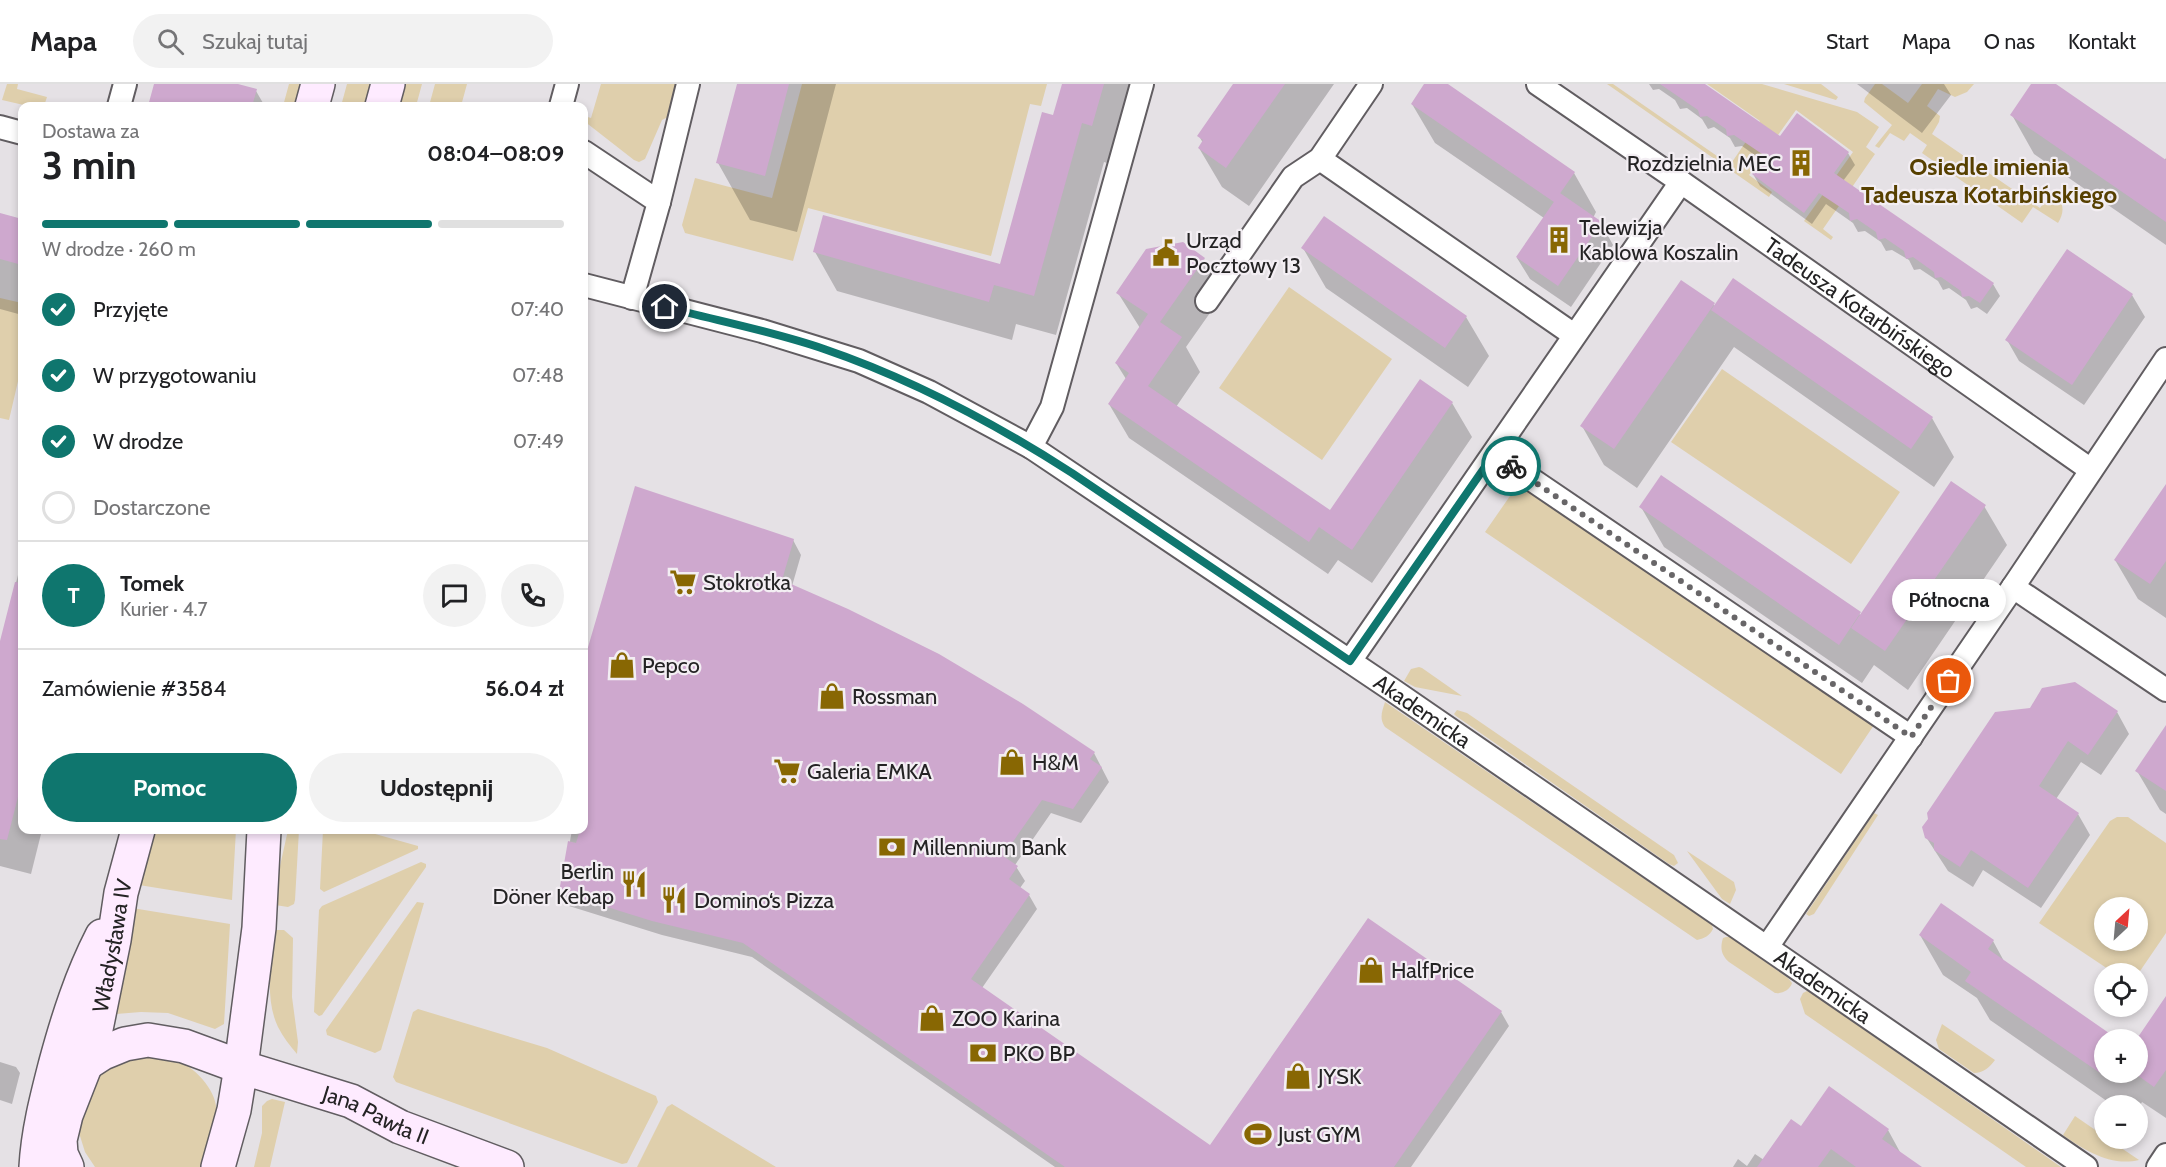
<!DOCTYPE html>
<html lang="pl">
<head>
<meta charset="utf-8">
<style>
	:root { --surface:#fff; --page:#f2f2f2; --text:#202124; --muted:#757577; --line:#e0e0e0; --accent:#0f766e }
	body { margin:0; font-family:Cabin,sans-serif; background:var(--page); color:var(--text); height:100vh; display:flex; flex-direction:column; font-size:22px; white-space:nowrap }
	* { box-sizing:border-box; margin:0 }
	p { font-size:20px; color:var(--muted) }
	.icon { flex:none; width:33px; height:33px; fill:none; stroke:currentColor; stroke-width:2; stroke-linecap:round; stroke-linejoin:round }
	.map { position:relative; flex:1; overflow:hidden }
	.side { position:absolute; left:18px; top:18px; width:570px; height:732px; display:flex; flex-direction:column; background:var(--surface); border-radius:12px; box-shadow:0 3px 9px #0003 }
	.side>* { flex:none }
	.needle { width:39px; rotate:26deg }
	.controls { position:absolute; left:2094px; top:813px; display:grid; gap:12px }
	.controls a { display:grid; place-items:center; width:54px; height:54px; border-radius:50%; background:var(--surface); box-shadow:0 3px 9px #0003; font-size:30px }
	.pin { position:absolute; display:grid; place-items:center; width:51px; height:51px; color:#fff; margin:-26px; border:3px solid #fff; border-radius:50%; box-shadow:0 2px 6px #0007 }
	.courier { position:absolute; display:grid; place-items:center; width:60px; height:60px; margin:-30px; border:4px solid #0f766e; border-radius:50%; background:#fff; color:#222; box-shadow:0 2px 8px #0007 }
	.bubble { position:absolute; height:42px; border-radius:21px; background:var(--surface); box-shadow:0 3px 9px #0003; font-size:20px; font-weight:700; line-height:42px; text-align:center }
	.summary em { font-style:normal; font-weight:700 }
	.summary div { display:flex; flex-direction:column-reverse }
	.summary { display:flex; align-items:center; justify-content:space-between; height:102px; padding:0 24px }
	h1 { font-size:39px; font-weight:700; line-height:45px }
	.bar { display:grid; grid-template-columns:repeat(4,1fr); gap:9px 6px; align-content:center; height:72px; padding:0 24px }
	.bar i { height:8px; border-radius:4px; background:var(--line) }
	.bar .active { background:var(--accent) }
	.bar p { grid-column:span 4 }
	.line { display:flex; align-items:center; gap:15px; padding:0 24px; border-top:2px solid var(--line) }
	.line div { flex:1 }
	.round { display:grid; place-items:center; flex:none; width:63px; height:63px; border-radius:32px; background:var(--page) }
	ol { padding:0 24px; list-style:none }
	li { display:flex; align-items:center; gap:18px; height:66px }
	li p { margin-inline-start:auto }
	li .icon { padding:6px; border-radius:50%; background:var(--accent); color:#fff; stroke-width:4 }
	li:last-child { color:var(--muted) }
	li i { width:33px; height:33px; border:3px solid var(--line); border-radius:50% }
	.action { display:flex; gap:12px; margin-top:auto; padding:12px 24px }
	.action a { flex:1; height:69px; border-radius:36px; background:var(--accent); color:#fff; font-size:24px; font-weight:700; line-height:69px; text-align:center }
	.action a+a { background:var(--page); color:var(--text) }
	header { display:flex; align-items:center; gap:36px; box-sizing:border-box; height:84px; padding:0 30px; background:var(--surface); border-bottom:2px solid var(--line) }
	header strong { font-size:28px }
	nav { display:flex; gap:33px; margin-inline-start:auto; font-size:21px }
	.search { width:420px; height:54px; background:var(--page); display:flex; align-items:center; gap:15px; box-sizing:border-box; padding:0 21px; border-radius:33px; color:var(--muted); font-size:22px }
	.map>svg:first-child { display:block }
	.green { fill:#dfcfac; fill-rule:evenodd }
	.shadow { fill:#0003 }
	.building { fill:#cea8ce }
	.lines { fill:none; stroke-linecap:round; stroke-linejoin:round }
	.street-casing { stroke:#615d61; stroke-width:26 }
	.secondary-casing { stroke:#615d61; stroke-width:36 }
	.street { stroke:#fff; stroke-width:22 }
	.secondary { stroke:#feebff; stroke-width:33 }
	.done { stroke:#686668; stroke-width:6; stroke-dasharray:0 10.8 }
	.route { stroke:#0f766e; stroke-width:8 }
	.labels { text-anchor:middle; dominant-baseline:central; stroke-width:4.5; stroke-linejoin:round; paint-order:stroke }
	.poi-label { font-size:22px; fill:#242324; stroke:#f3eef3; text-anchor:start }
	.street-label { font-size:22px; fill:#242324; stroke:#f3eef3 }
	.neighbourhood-label { font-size:24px; font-weight:bold; fill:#574000; stroke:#f3eef3 }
</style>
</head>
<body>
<header>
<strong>Mapa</strong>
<div class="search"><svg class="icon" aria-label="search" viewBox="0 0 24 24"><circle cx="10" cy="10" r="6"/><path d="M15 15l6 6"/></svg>Szukaj tutaj</div>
<nav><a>Start</a><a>Mapa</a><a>O nas</a><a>Kontakt</a></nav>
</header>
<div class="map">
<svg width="2166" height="1083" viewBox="0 0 2166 1083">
	<rect width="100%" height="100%" fill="#e5e1e5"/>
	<path class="green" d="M7 0H18L17 5 47 13 44 22H28L2 16Z
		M289 0H303L298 22H283Z
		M347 0H373L367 22H341Z
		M402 0H422L416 22H396Z
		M435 0H467L461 22H429Z
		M601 0H678L670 32 662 36 645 75 639 78 634 76 584 37V32L591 34Z
		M802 0H1047L1041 22 1030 20 991 172 808 124 793 177 685 149 682 141 695 94 772 114Z
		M1607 0H1613L1730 81 1760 37 1707 0H1762L1857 28 1879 43 1866 63 1875 70 1823 145 1833 153 1831 156 1804 137 1853 68 1796 26 1749 91 1772 108 1769 113Z
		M1784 0H1821L1838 13 1836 16Z
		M1875 0H1882L1908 19 1922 0H1974L1967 8 1955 13 1938 5 1927 22 1940 32 1939 38 1932 50 2040 124 2050 110 2054 109C2064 118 2065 128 2058 139L2033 123 2022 139 1922 69 1927 61 1910 49 1904 57 1890 49 1879 64 1875 62 1892 41 1864 18 1865 14Z
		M1289 203 1392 275 1322 376 1219 304Z
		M0 214 22 219V280L9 336 0 334Z
		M1722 285 1900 408 1851 480 1671 358Z
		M1519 399 1874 641 1841 690 1485 448Z
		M1419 583 1422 584 1462 612 1415 603 1404 597 1411 585Z
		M1385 618 1712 841 1713 845C1709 852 1705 854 1697 856L1385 643C1379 634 1382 628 1385 618Z
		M1457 626 1467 629 1674 771 1678 779 1674 782 1669 780 1456 632 1454 630Z
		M1874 729 1878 731 1814 830 1809 832 1806 830Z
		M2117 733H2128L2166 759V849L2138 890 2114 889 2039 839 2110 737ZM2104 824H2138V856H2104Z
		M153 746H236L232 816 139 801Z
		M288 746H299L295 816 294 820 288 823 275 821 276 800Z
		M323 746H361L418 762V765L324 808 320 805Z
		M1687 767 1734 798 1736 806 1730 820 1722 815Z
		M421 778 426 780V783L322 931 319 932 314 928 319 826 322 822Z
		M417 818 424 819 381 966 375 969 327 951 326 946Z
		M132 824 230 840 224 940 215 945 168 929 141 928 116 930Z
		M273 846H284L293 854 292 913 298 958 297 970C290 962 283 953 278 943 264 914 272 877 273 846Z
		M1726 853H1730L1788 894 1792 899C1790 906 1782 910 1775 909L1729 878C1721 871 1720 864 1723 854Z
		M1807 907 1810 908 2061 1083H2026L1805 930 1800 915 1803 909Z
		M418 925 547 964 656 1012 658 1018 627 1079 622 1080 396 998 393 993 413 928Z
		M1942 940 1995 976C1990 983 1983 989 1974 989L1939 965 1936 956Z
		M144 970C154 972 166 972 176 976 194 982 219 1008 216 1029 214 1047 207 1065 202 1083H95L85 1068 80 1052 79 1036 99 991 112 980Z
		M272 1015 285 1018 270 1083H254L262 1049V1022L267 1017Z
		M672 1020 776 1083H637L667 1023Z
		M2075 1032 2104 1052V1054L2108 1055 2139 1076C2111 1083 2084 1066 2063 1051Z"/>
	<path class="shadow" d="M155 0H232L256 7 263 19V22H149Z
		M738 0H836L797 148 750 136 718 79Z
		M1063 0H1137L1114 81 1104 78 1056 251 1016 240 1012 256 837 207 815 168 1001 182 1054 33Z
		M1235 0H1334L1249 122 1222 103 1199 64 1203 59 1199 52Z
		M1426 0H1445L1574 89 1596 128 1593 134 1601 139 1613 161 1571 223 1530 195 1517 174 1544 134 1435 59 1412 20Z
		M1649 0H1703L1780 54 1848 69 1855 81 1843 97 1993 200 2000 212 1987 230 1977 223 1971 225 1966 216 1949 204 1943 206 1938 197 1920 185 1914 186 1909 176 1892 166 1886 167 1881 158 1865 147 1858 148 1853 139 1826 120 1812 140 1760 102 1753 90 1763 77 1742 62 1735 63 1730 54 1714 43 1708 45 1702 35 1687 24 1680 25 1675 16 1659 5 1653 6Z
		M1857 0H1944L1951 11 1922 49Z
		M2033 0H2053L2164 77 2166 74V161L2034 70 2012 31Z
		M0 131 22 137V231L0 225Z
		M1182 160 1204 175 1224 209 1186 263 1200 288 1176 323 1330 428 1452 319 1472 353 1372 499 1338 476 1328 490 1129 354 1109 320 1126 295 1116 279 1140 244 1118 209Z
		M1303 164 1466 233 1489 272 1468 303 1326 204Z
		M2068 167 2132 211 2145 233 2084 321 2019 277 2007 256Z
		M1682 198 1715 222 1932 334 1954 373 1934 403 1734 263 1637 404 1604 381 1582 342Z
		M2166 402V534L2138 515 2115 476Z
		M636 404 793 456 801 471 792 502 1094 669 1109 698 1081 739 1051 729 1015 781 1025 797 1020 804 1029 811 1037 825 982 904 1210 1063 1501 928 1509 942 1411 1083H1055L752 873 662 851 569 822 561 807 572 746H570H584V583Z
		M1984 422 2007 461 1908 606 1874 581 1862 599 1664 463 1641 423 1861 531Z
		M22 475V746H42L31 790 0 782V563Z
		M2117 628 2129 650 2101 691 2081 678 2056 715 2078 730 2090 751 2041 824 1983 786 1973 803 1948 787 1926 753 1929 735Z
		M2166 664V730L2160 726 2137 687Z
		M1920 851 1993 857 2005 879 2104 956V988H2138L2137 956 2166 914V1034L2142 1018 2138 1025V1022H2114L1990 936 1977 914 1943 891Z
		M0 978 16 983 20 989 12 1020 0 1016Z
		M1801 1044 1888 1046 1900 1068 1899 1069 1919 1083H1733L1738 1075 1747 1082 1755 1070 1764 1076Z"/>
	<path class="building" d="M154 0H238L257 5 252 22H148Z
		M737 0H789L765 92 716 79Z
		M1062 0H1104L1092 42 1082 39 1034 212 994 201 989 218 813 168 823 131 1000 180 1042 28 1053 31Z
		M1233 0H1285L1226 84 1198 64 1203 56 1197 52Z
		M1424 0H1448L1575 88 1554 118 1411 20Z
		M1660 0H1705L1780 52 1797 29 1849 68 1834 89 1994 199 1980 219 1969 212 1962 213 1961 207 1941 193 1935 194 1934 188 1913 173 1906 175 1904 167 1885 154 1878 156 1876 148 1857 135 1850 137 1849 129 1819 109 1804 129 1752 90 1765 72 1734 51 1727 52 1726 45 1707 32 1700 33 1698 26Z
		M2031 0H2056L2166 76V138L2010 31Z
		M1560 109 1602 138 1558 202 1516 173Z
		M0 129 22 135V181L0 175Z
		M1324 132 1467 232 1445 264 1301 164Z
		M1183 158 1205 174 1160 238 1182 253 1148 302 1330 426 1420 295 1453 318 1352 466 1319 443 1309 458 1108 320 1129 289 1115 279 1148 230 1116 209 1146 165Z
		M2067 165 2133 210 2072 301 2005 256Z
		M1733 194 1933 333 1911 365 1711 226Z
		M1681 196 1715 219 1614 365 1580 342Z
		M1661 391 1861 528 1839 561 1639 423Z
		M1951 397 1986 421 1885 567 1851 544Z
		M2166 400V477L2150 500 2114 476Z
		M635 402 794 455 782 496 848 525 939 570 1023 620 1095 668 1090 675 1102 683 1073 725 1042 716 1003 772 1018 782 1009 795 1030 810 971 895 1210 1061 1368 834 1502 927 1394 1083H1065L743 859 652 837 559 808 568 757 576 759 580 746H584V577Z
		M15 498 22 499V697L7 756 0 755V557Z
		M2075 598 2118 627 2088 671 2068 657 2039 702 2079 729 2028 804 1971 766 1960 783 1934 766V759L1925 754 1922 743 1928 735 1927 729 1995 628 2030 624 2042 604Z
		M2166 641V707L2135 687Z
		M1941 819 1994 856 1988 865 2119 956H2104V988H2113L2109 995 1965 897 1971 888 1919 851Z
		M2166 912V986L2154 1003 2133 988H2138V956H2136Z
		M1829 1002 1889 1045 1882 1055 1922 1083H1856L1831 1065 1818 1083H1757L1791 1035 1801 1042Z"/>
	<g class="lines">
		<defs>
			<g id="street">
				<path id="s1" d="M1538 0 1681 98 2091 386"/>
				<path d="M119 22 125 0"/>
				<path d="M561 22 567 0"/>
				<path d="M0 43 22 49"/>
				<path d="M584 68 659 118 632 214"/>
				<path d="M1320 75 1574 251"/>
				<path d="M659 118 688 0"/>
				<path id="s2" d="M584 201 762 247 859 277 929 308 1031 363 1391 605 2086 1083"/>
				<path d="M1207 217 1293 93 1320 75 1371 0"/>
				<path d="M1031 363 1052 323 1142 0"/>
				<path d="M1494 370 1911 653"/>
				<path d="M2013 503 2166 606"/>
				<path d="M1350 577 1681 98"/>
				<path d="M1767 863 2013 503 2166 275"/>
				<path d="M2158 1083 2166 1071"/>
			</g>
			<g id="secondary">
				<path d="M312 22 318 0"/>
				<path d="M382 22 388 0"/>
				<path id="s3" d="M86 980 103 969 125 960 148 956 184 962 241 983 351 1017 400 1043 507 1083"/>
				<path d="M36 1083C38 1047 47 1013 56 978 68 934 81 893 102 852"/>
				<path id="s4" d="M67 1083 61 1070 60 1056 66 1031 86 980 95 950 114 856 121 809 138 746"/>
				<path d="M218 1083 234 1026 241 983 259 844 264 746"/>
			</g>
		</defs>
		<use href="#street" class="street-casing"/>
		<use href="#secondary" class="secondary-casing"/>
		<use href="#street" class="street"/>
		<use href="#secondary" class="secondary"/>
	</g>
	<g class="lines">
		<path class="done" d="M1511 382 1911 653 1949 597"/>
		<path class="route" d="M665 223C718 237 772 247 824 265 912 295 994 339 1072 389L1350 577 1494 370 1511 382"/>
	</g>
	<defs>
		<symbol id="building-bare" viewBox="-9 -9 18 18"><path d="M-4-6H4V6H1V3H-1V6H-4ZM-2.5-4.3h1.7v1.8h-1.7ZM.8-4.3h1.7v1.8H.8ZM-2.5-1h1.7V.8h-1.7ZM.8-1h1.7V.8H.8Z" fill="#886703" stroke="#f3eef3" stroke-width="2.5" paint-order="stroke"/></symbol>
		<symbol id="civic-bare" viewBox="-9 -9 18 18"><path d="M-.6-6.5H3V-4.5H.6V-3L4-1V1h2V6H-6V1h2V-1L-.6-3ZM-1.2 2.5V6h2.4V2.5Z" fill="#886703" stroke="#f3eef3" stroke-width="2.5" paint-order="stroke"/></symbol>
		<symbol id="supermarket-bare" viewBox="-9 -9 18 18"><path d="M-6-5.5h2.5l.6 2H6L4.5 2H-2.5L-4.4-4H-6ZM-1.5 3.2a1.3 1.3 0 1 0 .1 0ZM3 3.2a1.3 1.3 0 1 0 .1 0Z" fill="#886703" stroke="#f3eef3" stroke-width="2.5" paint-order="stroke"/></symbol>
		<symbol id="shop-bare" viewBox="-9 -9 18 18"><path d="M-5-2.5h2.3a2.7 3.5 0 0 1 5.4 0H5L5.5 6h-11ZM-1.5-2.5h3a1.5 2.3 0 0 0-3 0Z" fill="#886703" stroke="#f3eef3" stroke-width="2.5" paint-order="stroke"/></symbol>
		<symbol id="bank-bare" viewBox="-9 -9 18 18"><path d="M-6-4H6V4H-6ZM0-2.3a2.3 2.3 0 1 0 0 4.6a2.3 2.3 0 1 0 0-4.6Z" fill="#886703" stroke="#f3eef3" stroke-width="2.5" paint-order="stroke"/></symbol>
		<symbol id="restaurant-bare" viewBox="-9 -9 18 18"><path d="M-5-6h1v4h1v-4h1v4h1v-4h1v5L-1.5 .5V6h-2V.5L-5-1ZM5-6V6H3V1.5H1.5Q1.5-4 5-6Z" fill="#886703" stroke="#f3eef3" stroke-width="2.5" paint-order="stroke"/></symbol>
		<symbol id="stadium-bare" viewBox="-9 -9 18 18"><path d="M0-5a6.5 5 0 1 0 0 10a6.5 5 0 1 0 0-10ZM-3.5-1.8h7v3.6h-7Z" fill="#886703" stroke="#f3eef3" stroke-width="2.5" paint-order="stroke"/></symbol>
	</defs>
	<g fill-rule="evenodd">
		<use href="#building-bare" x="1782" y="60" width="38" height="38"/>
		<use href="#building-bare" x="1540" y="137" width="38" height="38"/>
		<use href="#civic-bare" x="1147" y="150" width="38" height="38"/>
		<use href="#supermarket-bare" x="664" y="479" width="38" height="38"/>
		<use href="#shop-bare" x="603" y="562" width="38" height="38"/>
		<use href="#shop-bare" x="813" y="593" width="38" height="38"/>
		<use href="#shop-bare" x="993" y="659" width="38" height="38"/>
		<use href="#supermarket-bare" x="768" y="668" width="38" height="38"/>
		<use href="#bank-bare" x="873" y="744" width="38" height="38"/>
		<use href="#restaurant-bare" x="615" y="781" width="38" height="38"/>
		<use href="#restaurant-bare" x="655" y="797" width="38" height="38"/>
		<use href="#shop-bare" x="1352" y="867" width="38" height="38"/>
		<use href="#shop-bare" x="913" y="915" width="38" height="38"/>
		<use href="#bank-bare" x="964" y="950" width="38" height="38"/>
		<use href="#shop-bare" x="1279" y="973" width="38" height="38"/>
		<use href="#stadium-bare" x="1239" y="1031" width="38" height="38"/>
	</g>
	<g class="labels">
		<g class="poi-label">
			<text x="1781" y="79" text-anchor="end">Rozdzielnia MEC</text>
			<text x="1579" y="143">Telewizja<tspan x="1579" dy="25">Kablowa Koszalin</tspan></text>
			<text x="1186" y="156">Urząd<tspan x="1186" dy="25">Pocztowy 13</tspan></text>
			<text x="703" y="498">Stokrotka</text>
			<text x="642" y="581">Pepco</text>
			<text x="852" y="612">Rossman</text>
			<text x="1032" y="678">H&amp;M</text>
			<text x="807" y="687">Galeria EMKA</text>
			<text x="912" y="763">Millennium Bank</text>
			<text x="614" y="787" text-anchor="end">Berlin<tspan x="614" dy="25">Döner Kebap</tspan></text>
			<text x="694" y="816">Domino‘s Pizza</text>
			<text x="1391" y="886">HalfPrice</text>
			<text x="952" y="934">ZOO Karina</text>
			<text x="1003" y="969">PKO BP</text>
			<text x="1318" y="992">JYSK</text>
			<text x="1278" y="1050">Just GYM</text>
		</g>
		<g class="street-label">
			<text stroke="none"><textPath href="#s1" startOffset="392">Tadeusza Kotarbińskiego</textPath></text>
			<text stroke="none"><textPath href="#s2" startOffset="950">Akademicka</textPath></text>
			<text stroke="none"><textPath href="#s4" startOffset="230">Władysława IV</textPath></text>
			<text stroke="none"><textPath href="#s2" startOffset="1436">Akademicka</textPath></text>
			<text stroke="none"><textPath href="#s3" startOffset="308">Jana Pawła II</textPath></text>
		</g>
		<g class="neighbourhood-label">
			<text x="1989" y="82">Osiedle imienia<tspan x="1989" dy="28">Tadeusza Kotarbińskiego</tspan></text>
		</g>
	</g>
</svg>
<div class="controls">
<a><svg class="needle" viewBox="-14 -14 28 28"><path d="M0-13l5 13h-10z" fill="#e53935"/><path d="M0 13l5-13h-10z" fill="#757577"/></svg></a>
<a><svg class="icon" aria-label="locate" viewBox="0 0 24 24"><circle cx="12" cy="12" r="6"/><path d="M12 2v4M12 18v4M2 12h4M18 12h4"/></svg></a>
<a>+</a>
<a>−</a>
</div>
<div class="pin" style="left:1949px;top:597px;background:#ea580c"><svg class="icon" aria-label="bag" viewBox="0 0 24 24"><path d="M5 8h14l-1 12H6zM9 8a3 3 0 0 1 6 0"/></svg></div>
<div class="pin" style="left:665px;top:223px;background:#1f2937"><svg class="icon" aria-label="home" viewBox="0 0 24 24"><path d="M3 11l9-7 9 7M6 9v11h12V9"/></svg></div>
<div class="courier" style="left:1511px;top:382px"><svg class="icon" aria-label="bike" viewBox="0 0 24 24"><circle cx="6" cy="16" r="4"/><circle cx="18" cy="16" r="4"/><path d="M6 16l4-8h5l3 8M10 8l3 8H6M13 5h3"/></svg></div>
<div class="bubble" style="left:1892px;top:495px;width:114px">Północna</div>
<section class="side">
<div class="summary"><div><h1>3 min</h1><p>Dostawa za</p></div><em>08:04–08:09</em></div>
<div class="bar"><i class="active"></i><i class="active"></i><i class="active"></i><i></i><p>W drodze · 260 m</p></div>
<ol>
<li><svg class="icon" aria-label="check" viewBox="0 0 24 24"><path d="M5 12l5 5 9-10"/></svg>Przyjęte<p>07:40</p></li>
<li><svg class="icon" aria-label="check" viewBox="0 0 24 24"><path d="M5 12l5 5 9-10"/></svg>W przygotowaniu<p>07:48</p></li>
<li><svg class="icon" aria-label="check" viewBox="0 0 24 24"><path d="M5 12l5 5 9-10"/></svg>W drodze<p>07:49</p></li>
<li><i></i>Dostarczone</li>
</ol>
<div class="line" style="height:108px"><b class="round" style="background:var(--accent);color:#fff">T</b><div><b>Tomek</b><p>Kurier · 4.7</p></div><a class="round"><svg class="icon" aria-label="chat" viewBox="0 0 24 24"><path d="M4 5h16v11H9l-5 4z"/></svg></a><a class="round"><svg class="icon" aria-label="phone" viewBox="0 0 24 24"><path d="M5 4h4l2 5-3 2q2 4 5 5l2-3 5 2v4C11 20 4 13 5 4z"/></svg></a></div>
<div class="line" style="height:78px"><div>Zamówienie #3584</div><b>56.04 zł</b></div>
<div class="action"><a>Pomoc</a><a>Udostępnij</a></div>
</section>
</div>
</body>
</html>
